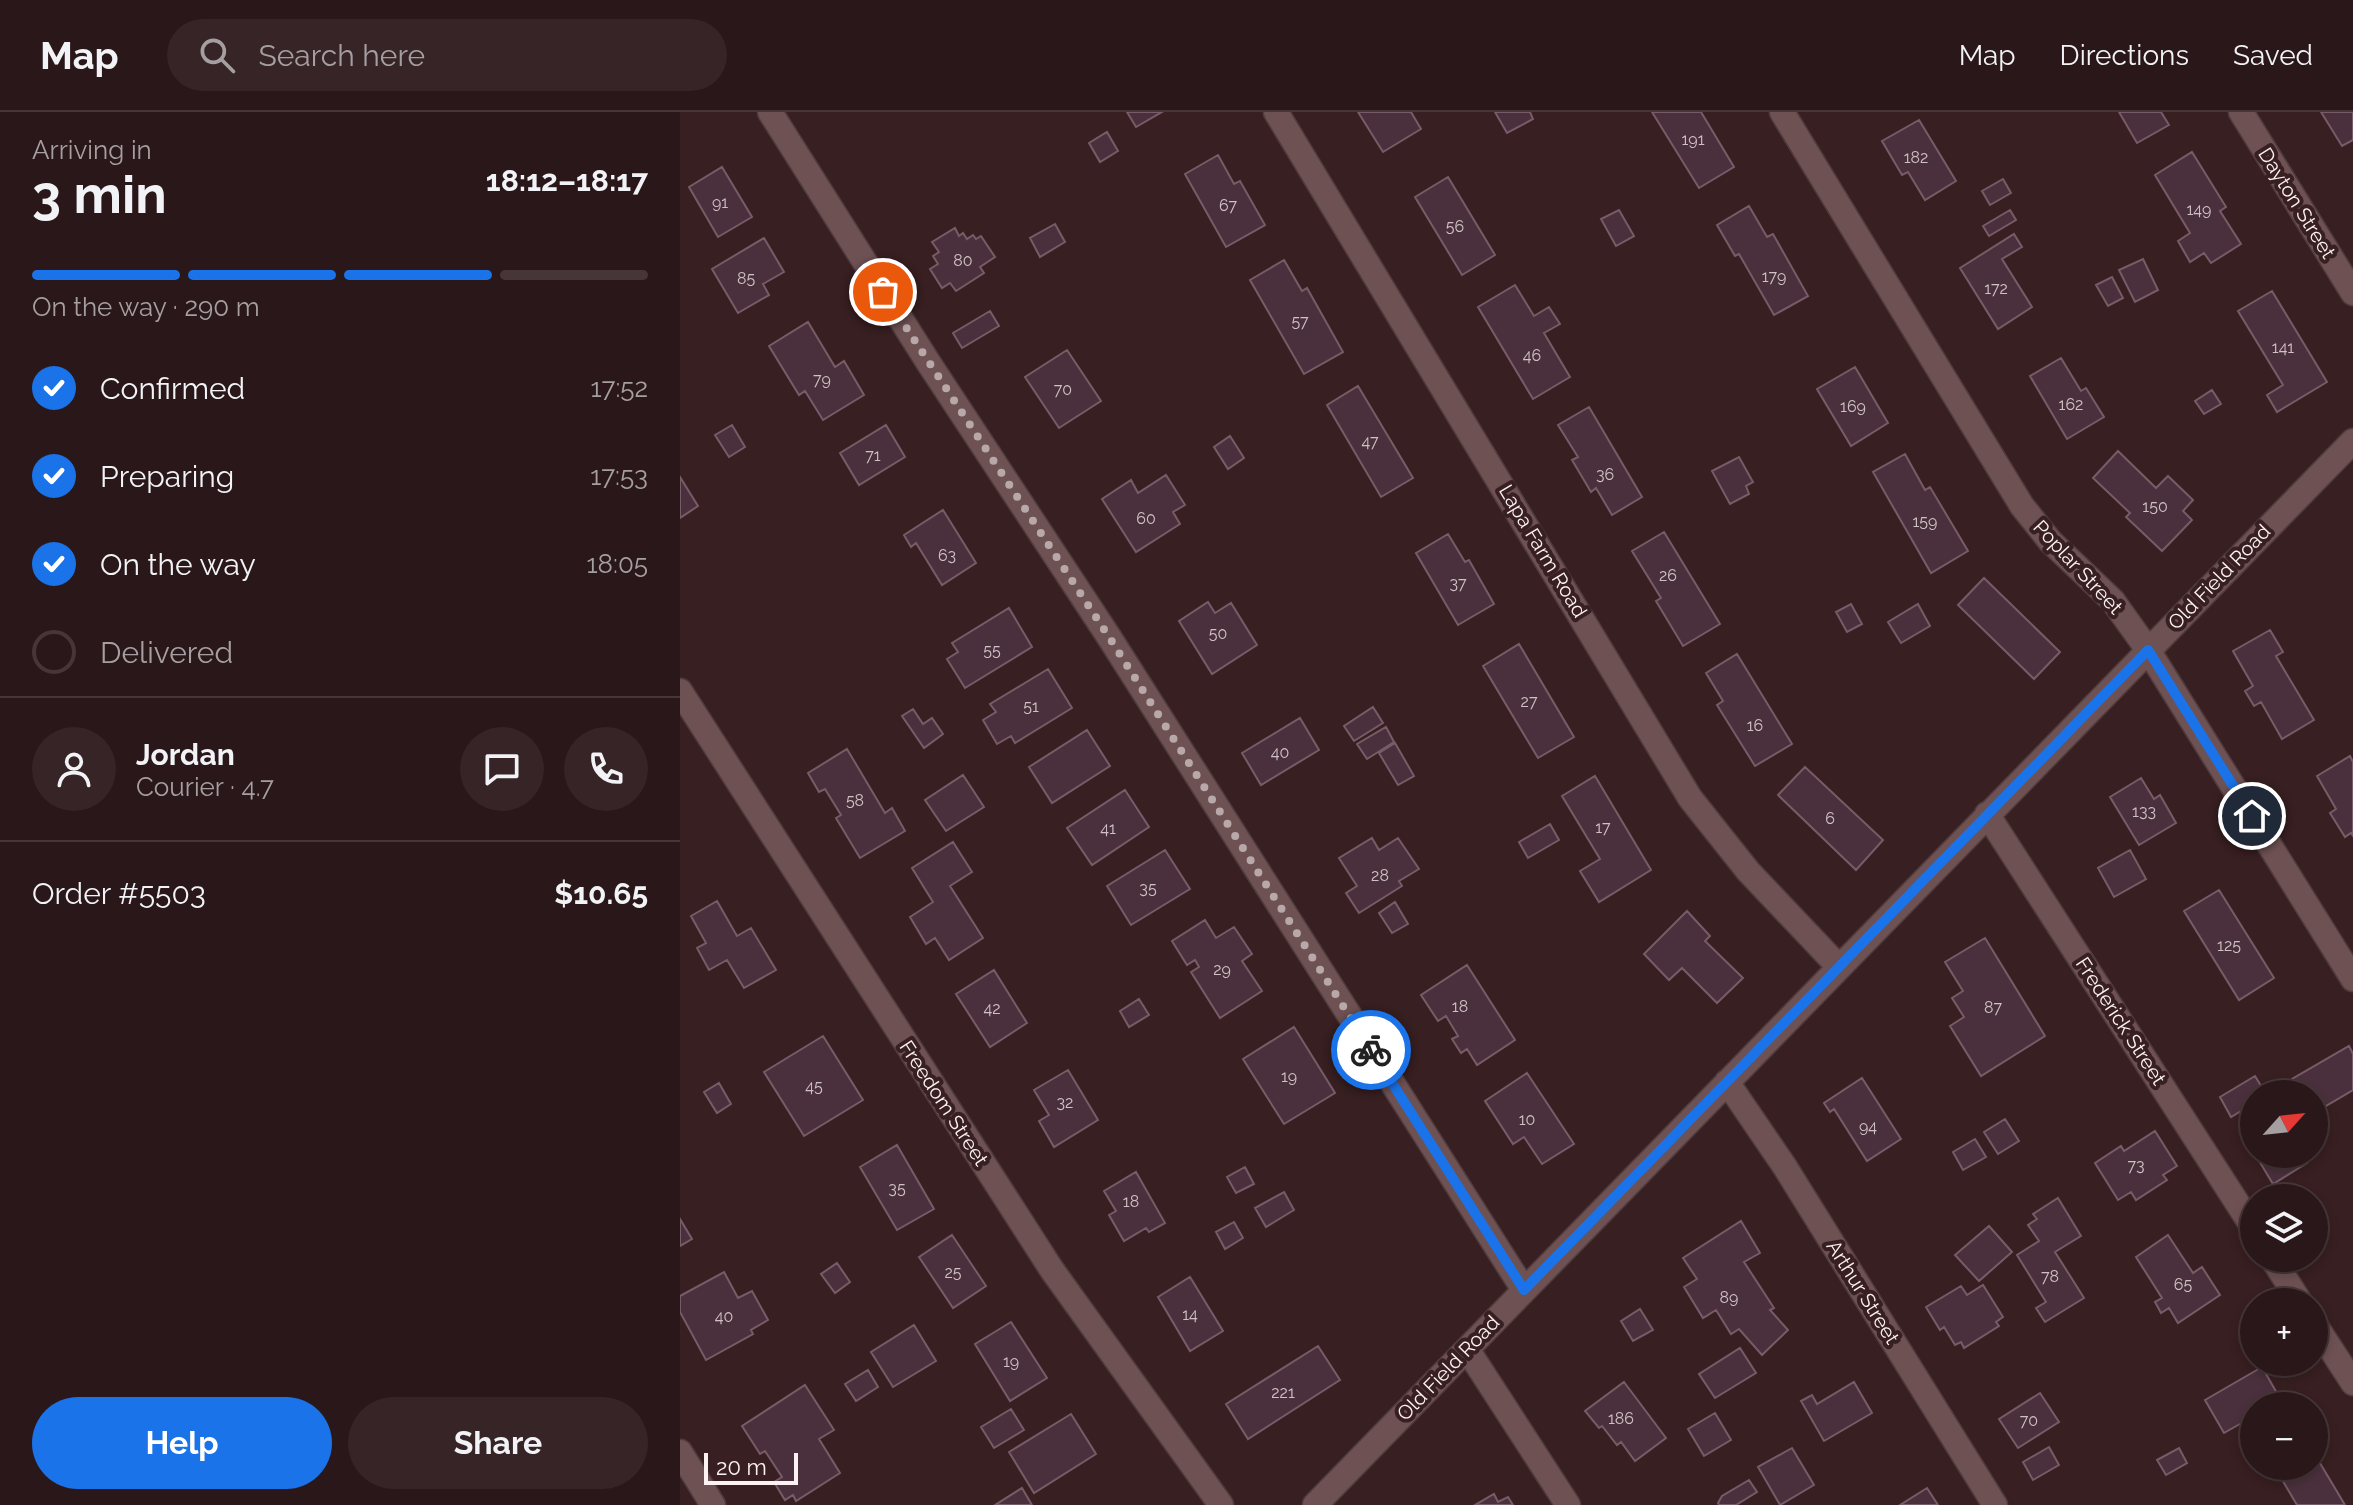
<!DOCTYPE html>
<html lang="en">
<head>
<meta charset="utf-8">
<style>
	:root { --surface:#2a1719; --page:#362426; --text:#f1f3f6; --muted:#a59fa2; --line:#463638; --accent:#1a73e8 }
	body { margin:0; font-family:Raleway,sans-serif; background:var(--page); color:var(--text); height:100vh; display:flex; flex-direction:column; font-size:30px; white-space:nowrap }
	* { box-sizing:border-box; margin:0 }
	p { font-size:26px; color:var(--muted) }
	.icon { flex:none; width:44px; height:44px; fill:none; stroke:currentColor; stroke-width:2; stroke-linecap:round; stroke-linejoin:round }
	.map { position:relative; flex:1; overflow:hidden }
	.details { display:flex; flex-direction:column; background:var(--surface); width:680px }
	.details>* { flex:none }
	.needle { width:52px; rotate:63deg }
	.controls { position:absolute; left:1560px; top:968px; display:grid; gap:16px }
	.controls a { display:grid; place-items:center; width:88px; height:88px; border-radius:50%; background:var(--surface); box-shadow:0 4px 12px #0003,0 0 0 2px var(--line); font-size:40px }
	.scale { position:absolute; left:24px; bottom:20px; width:94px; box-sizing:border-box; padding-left:8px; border:4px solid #fdf2f2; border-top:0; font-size:22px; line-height:28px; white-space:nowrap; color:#fdf2f2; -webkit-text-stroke:6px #381f21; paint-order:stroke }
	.pin { position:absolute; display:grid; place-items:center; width:68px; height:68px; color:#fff; margin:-34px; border:4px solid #fff; border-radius:50%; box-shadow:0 2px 8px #0007 }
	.courier { position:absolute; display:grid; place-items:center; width:80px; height:80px; margin:-40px; border:6px solid #1a73e8; border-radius:50%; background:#fff; color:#222; box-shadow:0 2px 10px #0007 }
	.summary em { font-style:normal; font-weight:700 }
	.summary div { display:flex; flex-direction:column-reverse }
	.summary { display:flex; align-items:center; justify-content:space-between; height:136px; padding:0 32px }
	h1 { font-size:52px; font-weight:700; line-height:60px }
	.bar { display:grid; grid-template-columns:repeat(4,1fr); gap:12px 8px; align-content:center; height:96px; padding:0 32px }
	.bar i { height:10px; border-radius:6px; background:var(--line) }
	.bar .selected { background:var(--accent) }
	.bar p { grid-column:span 4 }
	.line { display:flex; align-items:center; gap:20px; padding:0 32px; border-top:2px solid var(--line) }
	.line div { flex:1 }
	.round { display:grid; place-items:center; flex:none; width:84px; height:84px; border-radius:42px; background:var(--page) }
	ol { padding:0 32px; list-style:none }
	li { display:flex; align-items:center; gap:24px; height:88px }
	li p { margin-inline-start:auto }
	li .icon { padding:8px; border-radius:50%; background:var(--accent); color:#fff; stroke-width:4 }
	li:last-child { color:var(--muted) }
	li i { width:44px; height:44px; border:4px solid var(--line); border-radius:50% }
	.cta { display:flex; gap:16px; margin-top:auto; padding:16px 32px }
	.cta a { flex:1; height:92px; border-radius:48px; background:var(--accent); color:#fff; font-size:32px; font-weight:700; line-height:92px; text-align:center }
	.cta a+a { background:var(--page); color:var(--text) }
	header { display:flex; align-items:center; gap:48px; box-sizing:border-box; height:112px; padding:0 40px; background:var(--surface); border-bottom:2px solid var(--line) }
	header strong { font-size:38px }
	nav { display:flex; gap:44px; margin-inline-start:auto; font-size:28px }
	.search { width:560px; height:72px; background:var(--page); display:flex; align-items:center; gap:20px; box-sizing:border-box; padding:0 28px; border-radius:44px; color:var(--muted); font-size:30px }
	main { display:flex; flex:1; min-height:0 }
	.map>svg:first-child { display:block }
	.building { fill:#4a303c; stroke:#775c68; stroke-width:2 }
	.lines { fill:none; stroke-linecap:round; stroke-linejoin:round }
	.minor-casing { stroke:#4f3b3d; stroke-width:27 }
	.minor { stroke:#6e5153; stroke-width:24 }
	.done { stroke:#b8a8a9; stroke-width:8; stroke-dasharray:0 14.4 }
	.route { stroke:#1a73e8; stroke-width:10 }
	.labels { text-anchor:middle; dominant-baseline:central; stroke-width:8; stroke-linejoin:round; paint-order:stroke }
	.number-label { font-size:16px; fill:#d0c2c4 }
	.street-label { font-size:20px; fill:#fdf2f2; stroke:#381f21 }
</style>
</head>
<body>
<header>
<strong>Map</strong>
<div class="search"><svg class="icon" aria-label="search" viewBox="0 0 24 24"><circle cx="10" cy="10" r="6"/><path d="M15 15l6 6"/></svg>Search here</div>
<nav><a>Map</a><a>Directions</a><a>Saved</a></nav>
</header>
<main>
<section class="details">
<div class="summary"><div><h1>3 min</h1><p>Arriving in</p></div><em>18:12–18:17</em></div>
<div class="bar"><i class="selected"></i><i class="selected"></i><i class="selected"></i><i></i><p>On the way · 290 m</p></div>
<ol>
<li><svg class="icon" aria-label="check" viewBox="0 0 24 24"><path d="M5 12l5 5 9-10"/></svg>Confirmed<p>17:52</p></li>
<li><svg class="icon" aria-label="check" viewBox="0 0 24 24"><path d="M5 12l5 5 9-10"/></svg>Preparing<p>17:53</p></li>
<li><svg class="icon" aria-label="check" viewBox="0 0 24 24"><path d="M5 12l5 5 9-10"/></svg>On the way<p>18:05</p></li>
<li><i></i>Delivered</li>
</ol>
<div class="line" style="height:144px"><a class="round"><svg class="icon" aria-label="person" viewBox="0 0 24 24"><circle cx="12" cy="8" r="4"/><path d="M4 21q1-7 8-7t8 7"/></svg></a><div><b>Jordan</b><p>Courier · 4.7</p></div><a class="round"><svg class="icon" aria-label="chat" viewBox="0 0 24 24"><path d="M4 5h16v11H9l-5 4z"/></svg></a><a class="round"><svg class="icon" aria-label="phone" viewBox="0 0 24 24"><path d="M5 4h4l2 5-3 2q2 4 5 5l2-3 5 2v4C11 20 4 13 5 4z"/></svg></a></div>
<div class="line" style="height:104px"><div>Order #5503</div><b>$10.65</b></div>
<div class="cta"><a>Help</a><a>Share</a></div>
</section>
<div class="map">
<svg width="1673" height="1393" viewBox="0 0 1673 1393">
	<rect width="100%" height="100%" fill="#381f21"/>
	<path class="building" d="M447 0H482L456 15Z
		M678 0H731L741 17 703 40Z
		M815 0H850L853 7 827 21Z
		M972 0H1021L1054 55 1019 76Z
		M1439 0H1481L1489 13 1457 31Z
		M1641 0H1673V28L1662 34Z
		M1239 8 1276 69 1245 88 1228 60 1222 63 1202 29Z
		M427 20 438 39 420 50 409 31Z
		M1512 40 1546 95 1540 99 1561 132 1531 151 1524 141 1510 150 1498 129 1510 121 1475 63Z
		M538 43 554 72 560 69 585 113 546 135 505 62Z
		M42 55 72 105 38 125 9 75Z
		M768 65 815 143 782 163 735 85Z
		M1323 67 1331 81 1310 93 1302 79Z
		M1069 94 1087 125 1093 122 1128 184 1094 203 1059 142 1055 144 1037 113Z
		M939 98 954 124 936 134 921 107Z
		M1330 98 1336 108 1309 124 1303 114Z
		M375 112 385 130 360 145 350 126Z
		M275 116 279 124 283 121 287 127 293 123 296 127 301 124 315 145 300 155 304 161 276 179 270 171 262 176 250 157 258 152 253 144 259 140 252 130Z
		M1334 122 1342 135 1322 147 1352 195 1318 217 1280 156Z
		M84 126 104 160 83 172 89 183 58 201 32 157Z
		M1463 147 1478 178 1455 190 1439 158Z
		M604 148 622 179 627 176 663 240 624 262 570 168Z
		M1432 165 1443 186 1428 194 1416 173Z
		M835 173 854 204 869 195 880 212 864 221 890 265 853 287 798 195Z
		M1592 179 1647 270 1597 300 1587 283 1603 273 1558 199Z
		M310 199 319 214 282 236 273 221Z
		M128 210 155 255 164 249 184 283 143 308 125 279 119 283 89 234Z
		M387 238 421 289 379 316 345 265Z
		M1381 246 1401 279 1406 276 1424 305 1387 327 1350 264Z
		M1175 255 1208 311 1171 334 1137 277Z
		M678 274 733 366 701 385 647 293Z
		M1532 278 1541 292 1524 302 1515 289Z
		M909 295 962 385 932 403 916 376 911 380 892 348 898 345 878 313Z
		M52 313 65 335 49 345 35 323Z
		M206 313 225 345 179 373 160 341Z
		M550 324 564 346 548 357 534 335Z
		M1438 339 1476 376 1488 364 1513 388 1503 399 1512 408 1482 439 1446 405 1450 401 1413 366Z
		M1225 342 1245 378 1250 375 1288 439 1251 461 1193 360Z
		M1059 345 1073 370 1066 374 1069 382 1050 392 1032 359Z
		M486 363 505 393 493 400 500 412 456 440 422 387 451 368 458 381Z
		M0 365 18 394 0 406Z
		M263 398 296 451 262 473 236 431 231 435 224 423Z
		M984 420 1040 512 1003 534 976 489 981 486 952 439Z
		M768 422 785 450 789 448 814 492 778 513 736 441Z
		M1304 466 1380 540 1354 567 1278 493Z
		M528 490 535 501 551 491 577 533 532 562 499 509Z
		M1171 492 1182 512 1167 520 1156 500Z
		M1238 492 1250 514 1221 531 1208 510Z
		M329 496 352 535 285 576 267 547 278 540 272 531Z
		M1590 518 1603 540 1596 544 1634 608 1602 627 1581 590 1574 594 1565 579 1573 574 1553 539Z
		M839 532 894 625 858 646 803 554Z
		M1057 542 1112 632 1075 654 1037 593 1043 589 1026 561Z
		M368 557 392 596 335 631 331 624 317 632 303 608 316 600 310 592Z
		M693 595 703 611 674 629 664 614Z
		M233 597 243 612 252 606 263 622 244 636 222 604Z
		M620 606 639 638 581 673 562 641Z
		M706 615 714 630 687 647 677 632Z
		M407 618 430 654 372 691 349 655Z
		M715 631 734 664 718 673 699 641Z
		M167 637 205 701 212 696 225 719 180 746 156 706 161 703 145 677 139 680 128 661Z
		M1670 644 1673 650V724L1671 721 1665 725 1650 701 1656 697 1637 664Z
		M1125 655 1203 728 1176 758 1098 683Z
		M283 663 304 695 266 719 245 688Z
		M915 664 971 758 919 790 900 759 920 747 882 684Z
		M1461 666 1474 687 1480 683 1496 711 1459 733 1430 685Z
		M445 678 469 715 412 753 387 716Z
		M870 712 879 728 848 746 839 730Z
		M692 726 699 738 718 726 739 757 719 769 722 774 679 801 666 781 677 774 659 746Z
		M273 730 292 760 270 774 303 826 269 848 255 826 246 832 230 805 253 790 232 756Z
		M485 738 510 777 451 813 427 774Z
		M1450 738 1466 767 1434 785 1418 756Z
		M1539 778 1594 866 1559 888 1504 799Z
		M37 789 57 824 71 816 96 858 64 876 47 848 29 858 17 836 26 831 11 804Z
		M715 790 728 812 712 821 699 801Z
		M1007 799 1030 824 1025 829 1063 866 1037 891 1002 856 989 868 964 842Z
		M525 808 536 826 554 815 572 842 562 849 582 879 540 906 511 860 519 855 515 848 507 853 492 829Z
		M1305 826 1365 924 1301 964 1270 914 1284 905 1272 886 1283 879 1265 850Z
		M787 853 835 928 797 953 787 937 781 941 772 927 778 924 766 904 758 909 741 883Z
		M314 858 347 911 310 935 276 882Z
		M459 887 469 903 449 915 440 899Z
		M614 915 655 981 604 1012 563 947Z
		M143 924 183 988 124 1024 84 960Z
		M1669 934 1673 942V978L1634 1001V982H1618L1612 967Z
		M388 958 418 1008 374 1035 359 1009 369 1003 354 978Z
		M847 961 894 1032 862 1052 844 1025 833 1032 805 989Z
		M1575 964 1586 982H1574V991L1551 1005 1540 985Z
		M1182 966 1221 1027 1187 1049 1154 997 1150 1000 1144 991Z
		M39 971 51 992 37 1001 24 980Z
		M1325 1007 1339 1029 1318 1042 1304 1020Z
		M1475 1019 1497 1054 1483 1063 1487 1068 1456 1088 1451 1080 1438 1088 1415 1051 1441 1034 1444 1039Z
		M1295 1027 1306 1045 1283 1058 1273 1040Z
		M217 1033 254 1097 217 1118 180 1055Z
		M1575 1042H1621L1627 1051 1593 1072Z
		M565 1055 574 1072 556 1081 547 1065Z
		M456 1060 485 1111 469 1120 466 1116 444 1129 429 1103 436 1099 424 1079Z
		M604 1080 614 1098 586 1115 575 1096Z
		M1378 1086 1401 1124 1375 1140 1404 1186 1365 1210 1356 1196 1366 1190 1337 1143 1359 1129 1348 1113 1357 1107 1353 1102Z
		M0 1107 12 1127 0 1134Z
		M1061 1109 1080 1141 1064 1150 1094 1196 1090 1198 1108 1218 1082 1243 1059 1217 1051 1222 1036 1198 1023 1206 1004 1175 1017 1167 1003 1146Z
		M554 1110 563 1126 545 1137 536 1120Z
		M1309 1114 1332 1140 1299 1169 1275 1143Z
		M272 1123 306 1174 273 1196 239 1145Z
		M1488 1123 1513 1161 1522 1155 1540 1183 1498 1211 1489 1196 1481 1201 1475 1190 1482 1186 1456 1145Z
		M157 1151 170 1170 155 1181 141 1162Z
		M44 1160 58 1186 72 1179 88 1208 71 1218 73 1222 26 1248 0 1200V1184Z
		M510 1165 543 1219 510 1239 478 1185Z
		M1303 1173 1323 1205 1316 1210 1319 1214 1284 1236 1281 1230 1275 1233 1264 1215 1260 1218 1246 1195 1281 1174 1287 1183Z
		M960 1197 973 1218 953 1229 941 1209Z
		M331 1210 367 1266 330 1289 295 1232Z
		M234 1213 256 1249 213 1275 191 1240Z
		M638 1234 660 1268 568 1327 546 1292Z
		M1060 1236 1076 1261 1035 1286 1019 1262Z
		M1582 1255 1598 1283 1585 1291 1586 1294H1574V1304L1544 1321 1525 1288Z
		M188 1258 198 1275 176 1289 165 1272Z
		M944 1270 986 1326 955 1349 941 1330 937 1333 922 1314 919 1316 905 1299Z
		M1174 1270 1192 1301 1144 1329 1121 1289 1132 1283 1137 1292Z
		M125 1273 154 1318 139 1327 160 1361 116 1389 113 1383 105 1388 94 1370 102 1365 85 1339 80 1342 62 1314Z
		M1360 1281 1379 1310 1338 1336 1319 1307Z
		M331 1297 344 1318 314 1336 301 1315Z
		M1035 1301 1051 1328 1024 1344 1008 1317Z
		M391 1302 416 1342 354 1381 329 1340Z
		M1369 1335 1379 1353 1353 1368 1343 1350Z
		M1112 1336 1134 1373 1100 1393 1078 1355Z
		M1499 1336 1507 1351 1486 1363 1477 1348Z
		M1634 1341 1665 1393H1617L1594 1354H1634Z
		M1069 1368 1077 1380 1056 1393H1039L1038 1391 1042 1384Z
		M342 1376 352 1393H315Z
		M1247 1376 1258 1393H1220Z
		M814 1382 818 1390 828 1385 833 1393H795Z"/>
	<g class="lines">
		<defs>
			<path id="minor" d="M90 0 248 250 429 525 844 1178
				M596 0 1010 686 1068 759 1159 855
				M1102 0 1342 394 1370 429 1433 489 1468 538 1673 867
				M1561 0 1673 181
				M0 579 372 1158 541 1393
				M1307 702 1574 1117
				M1047 970 1105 1055 1315 1393
				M1592 1146 1620 1190
				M1634 1211 1673 1271
				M787 1237 888 1393
				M0 1340 33 1393
				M635 1393 1673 329"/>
		</defs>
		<use href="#minor" class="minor-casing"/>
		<use href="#minor" class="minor"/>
	</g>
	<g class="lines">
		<path class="done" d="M203 180 429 525 691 938"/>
		<path class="route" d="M691 938 844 1178 1468 538 1572 704"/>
	</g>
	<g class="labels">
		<g class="number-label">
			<text x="1013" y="27">191</text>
			<text x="1236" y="45">182</text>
			<text x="40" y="90">91</text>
			<text x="548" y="93">67</text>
			<text x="1519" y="97">149</text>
			<text x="775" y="114">56</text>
			<text x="283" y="148">80</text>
			<text x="1094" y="164">179</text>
			<text x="66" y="166">85</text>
			<text x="1316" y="176">172</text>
			<text x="620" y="209">57</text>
			<text x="1603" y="235">141</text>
			<text x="852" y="243">46</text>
			<text x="142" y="267">79</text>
			<text x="383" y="277">70</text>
			<text x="1391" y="292">162</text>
			<text x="1173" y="294">169</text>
			<text x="690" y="329">47</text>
			<text x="193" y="343">71</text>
			<text x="925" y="362">36</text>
			<text x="1475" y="394">150</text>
			<text x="466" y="406">60</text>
			<text x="1245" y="409">159</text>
			<text x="267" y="443">63</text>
			<text x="988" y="463">26</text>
			<text x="778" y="471">37</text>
			<text x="538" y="521">50</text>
			<text x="312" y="538">55</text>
			<text x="849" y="589">27</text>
			<text x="351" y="594">51</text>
			<text x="1075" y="613">16</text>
			<text x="600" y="640">40</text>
			<text x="175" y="688">58</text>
			<text x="1464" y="699">133</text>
			<text x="1150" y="706">6</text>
			<text x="923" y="715">17</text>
			<text x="428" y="716">41</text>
			<text x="700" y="763">28</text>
			<text x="468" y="776">35</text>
			<text x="1549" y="833">125</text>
			<text x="542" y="857">29</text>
			<text x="780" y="894">18</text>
			<text x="1313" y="895">87</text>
			<text x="312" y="896">42</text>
			<text x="609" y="964">19</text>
			<text x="134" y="974">45</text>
			<text x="385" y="990">32</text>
			<text x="847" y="1007">10</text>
			<text x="1188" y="1014">94</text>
			<text x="1456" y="1053">73</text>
			<text x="217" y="1076">35</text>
			<text x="451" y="1089">18</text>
			<text x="273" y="1160">25</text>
			<text x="1370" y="1164">78</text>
			<text x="1503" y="1172">65</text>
			<text x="1049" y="1185">89</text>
			<text x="510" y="1202">14</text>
			<text x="44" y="1204">40</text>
			<text x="331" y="1249">19</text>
			<text x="603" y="1280">221</text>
			<text x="941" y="1306">186</text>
			<text x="1349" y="1308">70</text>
		</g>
		<g class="street-label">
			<text transform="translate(1617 91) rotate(58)">Dayton Street</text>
			<text transform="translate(863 439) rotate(59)">Lapa Farm Road</text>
			<text transform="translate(1398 455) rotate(47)">Poplar Street</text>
			<text transform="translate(1539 465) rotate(-46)">Old Field Road</text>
			<text transform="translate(1441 909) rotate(57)">Frederick Street</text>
			<text transform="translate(264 991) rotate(57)">Freedom Street</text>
			<text transform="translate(1183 1180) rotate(58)">Arthur Street</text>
			<text transform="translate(768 1256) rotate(-46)">Old Field Road</text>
		</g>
	</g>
</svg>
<div class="controls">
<a><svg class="needle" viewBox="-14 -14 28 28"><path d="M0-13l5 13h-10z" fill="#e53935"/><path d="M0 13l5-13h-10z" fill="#a59fa2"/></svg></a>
<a><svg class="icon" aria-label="layers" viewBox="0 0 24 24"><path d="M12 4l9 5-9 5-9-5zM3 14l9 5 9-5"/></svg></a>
<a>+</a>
<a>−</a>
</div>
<div class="scale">20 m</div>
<div class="pin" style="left:203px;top:180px;background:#ea580c"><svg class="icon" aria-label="bag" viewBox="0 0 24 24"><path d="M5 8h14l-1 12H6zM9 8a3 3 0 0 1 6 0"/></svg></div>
<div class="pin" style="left:1572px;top:704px;background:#1f2937"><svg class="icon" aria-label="home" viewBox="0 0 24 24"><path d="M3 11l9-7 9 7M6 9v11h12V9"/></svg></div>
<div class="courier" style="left:691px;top:938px"><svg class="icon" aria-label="bike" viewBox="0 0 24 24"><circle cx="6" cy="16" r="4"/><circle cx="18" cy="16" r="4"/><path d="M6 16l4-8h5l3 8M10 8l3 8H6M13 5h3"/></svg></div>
</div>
</main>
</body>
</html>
